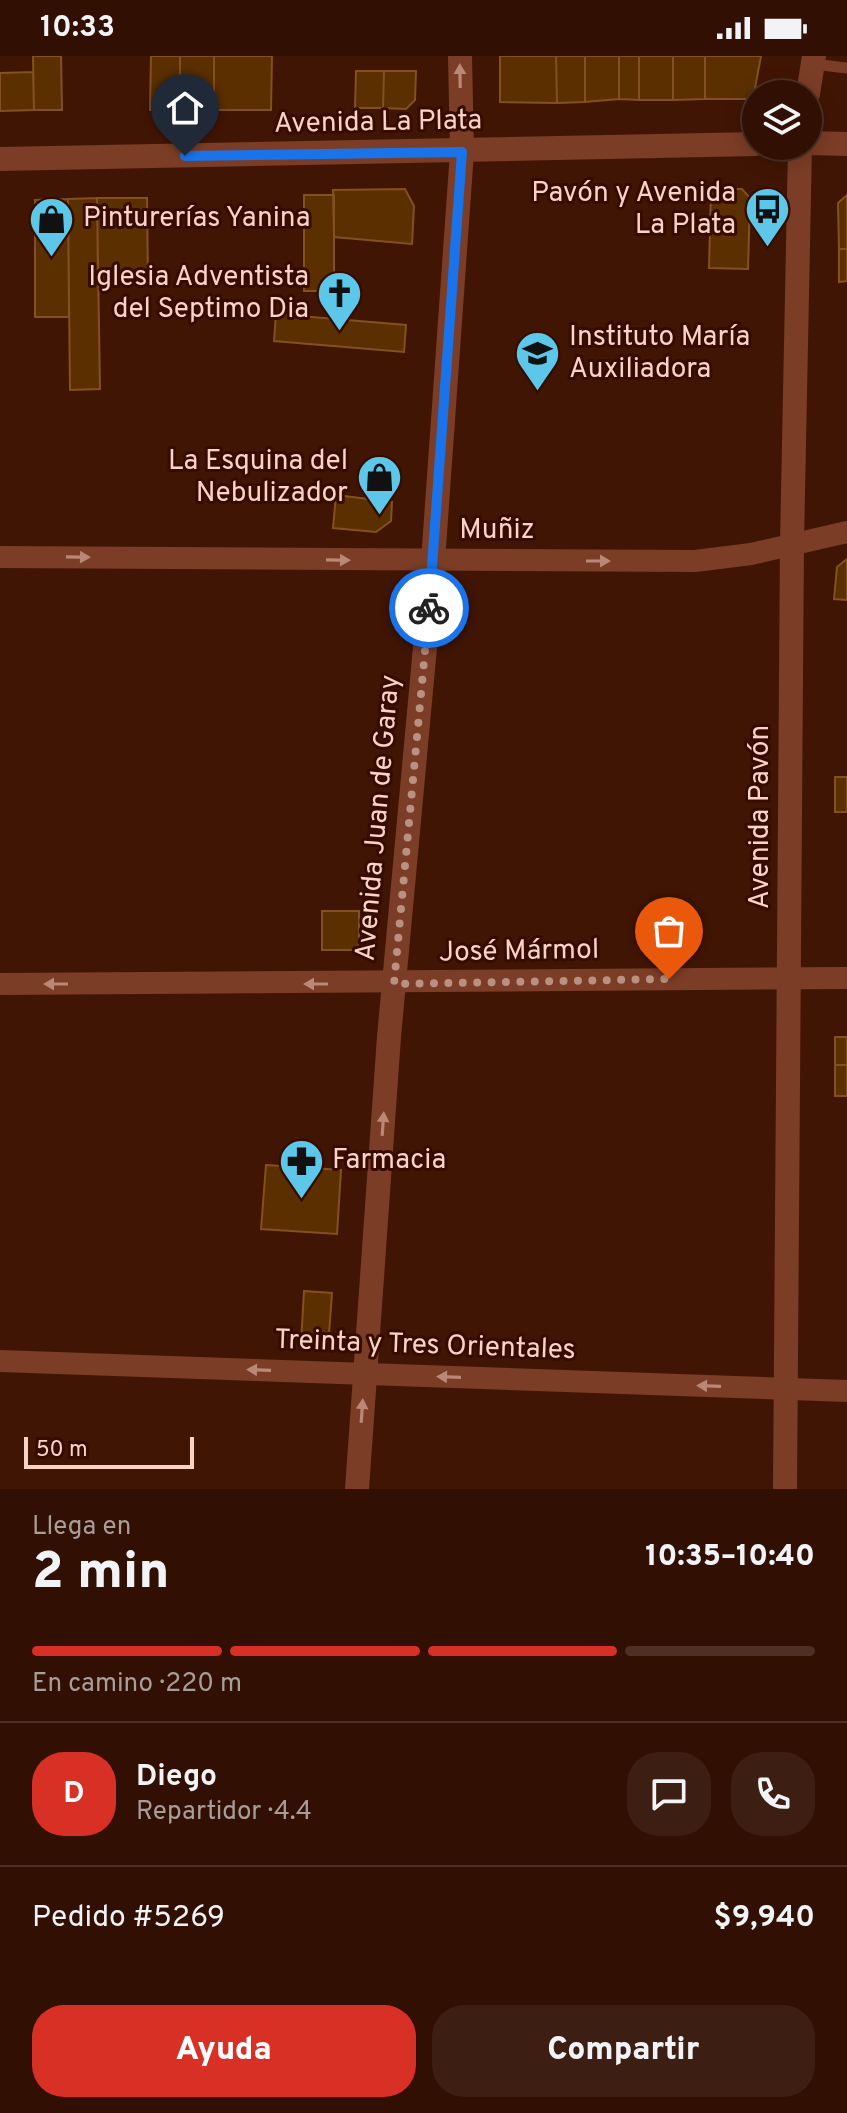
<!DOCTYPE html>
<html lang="es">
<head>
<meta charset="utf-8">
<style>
	:root { --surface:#311003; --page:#3d1e12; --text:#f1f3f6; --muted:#a89d9a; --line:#4c3025; --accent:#d93025 }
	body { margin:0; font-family:Overpass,sans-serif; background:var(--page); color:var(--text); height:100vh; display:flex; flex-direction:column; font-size:30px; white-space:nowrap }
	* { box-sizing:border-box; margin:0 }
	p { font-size:26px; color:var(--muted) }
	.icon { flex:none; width:44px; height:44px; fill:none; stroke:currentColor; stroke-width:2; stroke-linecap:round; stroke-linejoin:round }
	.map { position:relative; height:1433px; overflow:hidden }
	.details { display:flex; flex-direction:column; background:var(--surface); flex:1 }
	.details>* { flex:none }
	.buttons { position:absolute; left:742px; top:24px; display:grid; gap:16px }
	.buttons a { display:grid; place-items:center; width:80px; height:80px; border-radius:50%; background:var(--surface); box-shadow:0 4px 20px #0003,0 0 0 2px var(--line); font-size:40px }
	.scale { position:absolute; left:24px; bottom:20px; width:170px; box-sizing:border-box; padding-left:8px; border:4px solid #f9d3c5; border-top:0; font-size:22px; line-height:28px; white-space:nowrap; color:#f9d3c5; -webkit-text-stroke:6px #360b00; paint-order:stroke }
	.pin { position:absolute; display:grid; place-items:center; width:68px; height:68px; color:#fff; margin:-82px -34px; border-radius:50% 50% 50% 0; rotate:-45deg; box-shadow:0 0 8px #0007 }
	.pin .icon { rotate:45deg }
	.courier { position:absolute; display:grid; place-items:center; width:80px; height:80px; margin:-40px; border:6px solid #1a73e8; border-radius:50%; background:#fff; color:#222; box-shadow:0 2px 10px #0007 }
	.overview em { font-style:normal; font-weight:800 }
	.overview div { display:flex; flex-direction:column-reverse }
	.overview { display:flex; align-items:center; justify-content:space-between; height:136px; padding:0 32px }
	h1 { font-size:52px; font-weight:800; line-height:60px }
	.bar { display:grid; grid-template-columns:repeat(4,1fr); gap:12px 8px; align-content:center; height:96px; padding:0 32px }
	.bar i { height:10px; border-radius:6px; background:var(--line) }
	.bar .selected { background:var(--accent) }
	.bar p { grid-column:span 4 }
	.line { display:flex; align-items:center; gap:20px; padding:0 32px; border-top:2px solid var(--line) }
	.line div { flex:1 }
	.round { display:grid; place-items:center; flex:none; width:84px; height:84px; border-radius:32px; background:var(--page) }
	.button { display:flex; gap:16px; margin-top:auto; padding:16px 32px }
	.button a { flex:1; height:92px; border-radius:32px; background:var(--accent); color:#fff; font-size:32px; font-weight:800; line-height:92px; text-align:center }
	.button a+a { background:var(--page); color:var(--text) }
	.status { display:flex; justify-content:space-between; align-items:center; height:56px; padding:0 40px; background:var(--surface); direction:ltr }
	.status svg { height:22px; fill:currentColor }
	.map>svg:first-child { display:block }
	.building { fill:#5b2f00; stroke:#835020; stroke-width:2 }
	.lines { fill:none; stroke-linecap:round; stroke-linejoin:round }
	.lane { stroke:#7b3d26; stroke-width:11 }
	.street { stroke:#7b3d26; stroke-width:22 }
	.secondary { stroke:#7b3d26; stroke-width:24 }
	.oneway { fill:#ba8876 }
	.done { stroke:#b99081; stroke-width:8; stroke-dasharray:0 14.4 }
	.route { stroke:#1a73e8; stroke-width:10 }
	.labels { text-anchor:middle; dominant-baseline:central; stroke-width:6; stroke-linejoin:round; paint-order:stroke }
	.street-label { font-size:28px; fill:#f9d3c5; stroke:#360b00 }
	.poi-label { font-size:28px; fill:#f9d3c5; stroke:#360b00; text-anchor:end }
</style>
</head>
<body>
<div class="status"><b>10:33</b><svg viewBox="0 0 49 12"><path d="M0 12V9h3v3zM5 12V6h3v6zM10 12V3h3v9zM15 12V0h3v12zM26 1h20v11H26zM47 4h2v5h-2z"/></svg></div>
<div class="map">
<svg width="847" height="1433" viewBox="0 0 847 1433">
	<rect width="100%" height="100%" fill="#411504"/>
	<path class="building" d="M33 0H61L62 54H34Z
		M151 0H180V55L150 54Z
		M180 0H214V54L180 55Z
		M214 0H272L271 54H214Z
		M500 0H556L557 47 500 46Z
		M556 0H585V46L557 47Z
		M585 0H619V43L585 46Z
		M619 0H639V44L619 43Z
		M639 0H673V44H639Z
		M673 0H705V43L673 44Z
		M705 0H761L753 43H705Z
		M356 15H384L383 52H355Z
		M384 15H416L415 44 406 53 383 52Z
		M33 16 34 54 0 55V17Z
		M405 133 414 150 412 188 334 181 333 134Z
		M711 133H742L750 142 748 213 709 212Z
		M304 139H334V235H304Z
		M847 139V193H839L838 147Z
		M97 142 100 333 70 334 68 143Z
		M97 142H147L148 226H98Z
		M68 143 69 261H35V144Z
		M839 193H847V225L839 226Z
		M276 258 406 269 404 296 274 285Z
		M336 439 392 446 391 465 376 476 333 472Z
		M847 503V544L834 543 837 511Z
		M835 721H847V756H835Z
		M322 855H359V889L354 894H322Z
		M835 981H847V1009H835Z
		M835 1009H847V1040H835Z
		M266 1109 341 1114 337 1178 261 1173Z
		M304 1235 332 1237 329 1278 321 1288 301 1287Z"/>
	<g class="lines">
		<path class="lane" d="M813 8 847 12"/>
		<path class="street" d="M0 501 695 505 751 498 847 476
			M0 928 847 922
			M0 1305 847 1335"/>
		<path class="secondary" d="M808 38 814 0
			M808 87 847 88
			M0 103 756 88
			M357 1433 389 981 433 505 462 96 460 0
			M785 1433 792 487 800 90"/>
	</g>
	<defs><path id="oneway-solid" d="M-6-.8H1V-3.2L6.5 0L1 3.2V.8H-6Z" transform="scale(2)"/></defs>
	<g class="oneway">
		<use href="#oneway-solid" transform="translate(460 20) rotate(-91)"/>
		<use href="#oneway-solid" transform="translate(78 501) rotate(1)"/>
		<use href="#oneway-solid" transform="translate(338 504) rotate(1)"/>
		<use href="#oneway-solid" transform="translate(598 505)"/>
		<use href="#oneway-solid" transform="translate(56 928) rotate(180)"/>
		<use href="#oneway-solid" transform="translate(316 928) rotate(180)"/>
		<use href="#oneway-solid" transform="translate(383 1068) rotate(-86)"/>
		<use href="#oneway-solid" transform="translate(259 1314) rotate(-178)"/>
		<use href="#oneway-solid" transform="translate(449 1321) rotate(-178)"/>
		<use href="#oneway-solid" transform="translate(709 1330) rotate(-178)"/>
		<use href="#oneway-solid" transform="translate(362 1355) rotate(-86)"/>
	</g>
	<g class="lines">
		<path class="done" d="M429 552 394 928 669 923"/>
		<path class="route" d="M185 100 462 96 429 552"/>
	</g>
	<defs>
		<symbol id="bus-pin" viewBox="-11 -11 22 30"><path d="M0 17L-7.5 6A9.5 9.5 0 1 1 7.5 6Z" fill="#5cc7e8" stroke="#360b00"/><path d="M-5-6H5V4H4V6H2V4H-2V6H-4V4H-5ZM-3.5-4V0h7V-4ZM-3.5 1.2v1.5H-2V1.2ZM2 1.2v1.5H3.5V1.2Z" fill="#111"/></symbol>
		<symbol id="shop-pin" viewBox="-11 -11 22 30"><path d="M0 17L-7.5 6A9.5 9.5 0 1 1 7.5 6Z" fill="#5cc7e8" stroke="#360b00"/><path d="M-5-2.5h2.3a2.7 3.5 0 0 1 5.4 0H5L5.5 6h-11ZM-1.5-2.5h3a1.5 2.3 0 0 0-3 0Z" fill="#111"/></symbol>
		<symbol id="church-pin" viewBox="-11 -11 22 30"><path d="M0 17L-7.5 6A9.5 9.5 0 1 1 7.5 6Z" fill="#5cc7e8" stroke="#360b00"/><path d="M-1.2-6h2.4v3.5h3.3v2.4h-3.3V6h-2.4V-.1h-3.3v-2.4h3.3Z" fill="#111"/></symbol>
		<symbol id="school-pin" viewBox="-11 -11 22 30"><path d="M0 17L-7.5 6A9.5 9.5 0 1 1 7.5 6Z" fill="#5cc7e8" stroke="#360b00"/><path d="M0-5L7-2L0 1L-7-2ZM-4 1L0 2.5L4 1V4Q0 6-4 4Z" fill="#111"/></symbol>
		<symbol id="pharmacy-pin" viewBox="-11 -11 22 30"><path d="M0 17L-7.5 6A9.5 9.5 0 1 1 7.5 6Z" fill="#5cc7e8" stroke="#360b00"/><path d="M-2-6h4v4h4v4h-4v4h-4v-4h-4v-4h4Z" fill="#111"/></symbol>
	</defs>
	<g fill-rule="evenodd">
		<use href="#bus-pin" x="742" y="128" width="51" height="69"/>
		<use href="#shop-pin" x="26" y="138" width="51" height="69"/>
		<use href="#church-pin" x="314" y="212" width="51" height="69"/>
		<use href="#school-pin" x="512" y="272" width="51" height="69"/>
		<use href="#shop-pin" x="354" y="396" width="51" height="69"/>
		<use href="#pharmacy-pin" x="276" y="1080" width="51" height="69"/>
	</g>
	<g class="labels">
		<g class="street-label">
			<text transform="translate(378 67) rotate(-1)">Avenida La Plata</text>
			<text x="497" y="475">Muñiz</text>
			<text transform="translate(761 761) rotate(-90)">Avenida Pavón</text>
			<text transform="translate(379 762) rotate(-85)">Avenida Juan de Garay</text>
			<text transform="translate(519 896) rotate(-1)">José Mármol</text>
			<text transform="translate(425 1290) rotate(2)">Treinta y Tres Orientales</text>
		</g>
		<g class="poi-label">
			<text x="736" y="138">Pavón y Avenida<tspan x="736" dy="32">La Plata</tspan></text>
			<text x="83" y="163" text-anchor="start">Pinturerías Yanina</text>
			<text x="309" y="222">Iglesia Adventista<tspan x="309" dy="32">del Septimo Dia</tspan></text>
			<text x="569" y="282" text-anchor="start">Instituto María<tspan x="569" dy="32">Auxiliadora</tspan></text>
			<text x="348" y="406">La Esquina del<tspan x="348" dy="32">Nebulizador</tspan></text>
			<text x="332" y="1105" text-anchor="start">Farmacia</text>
		</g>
	</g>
</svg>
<div class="buttons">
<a><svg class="icon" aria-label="layers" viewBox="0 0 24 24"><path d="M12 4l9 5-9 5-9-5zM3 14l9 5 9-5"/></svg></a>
</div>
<div class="scale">50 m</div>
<div class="pin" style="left:669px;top:923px;background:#ea580c"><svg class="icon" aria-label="bag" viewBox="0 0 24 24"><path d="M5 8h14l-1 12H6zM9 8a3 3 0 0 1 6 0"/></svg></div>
<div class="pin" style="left:185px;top:100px;background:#1f2937"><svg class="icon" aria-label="home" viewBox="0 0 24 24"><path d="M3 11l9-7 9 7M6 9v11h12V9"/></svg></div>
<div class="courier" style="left:429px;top:552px"><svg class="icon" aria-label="bike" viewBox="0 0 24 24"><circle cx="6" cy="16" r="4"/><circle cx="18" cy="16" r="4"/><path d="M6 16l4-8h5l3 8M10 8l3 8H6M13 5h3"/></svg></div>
</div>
<section class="details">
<div class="overview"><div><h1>2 min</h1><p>Llega en</p></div><em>10:35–10:40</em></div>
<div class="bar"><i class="selected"></i><i class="selected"></i><i class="selected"></i><i></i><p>En camino · 220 m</p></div>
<div class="line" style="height:144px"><b class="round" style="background:var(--accent);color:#fff">D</b><div><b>Diego</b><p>Repartidor · 4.4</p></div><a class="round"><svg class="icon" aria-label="chat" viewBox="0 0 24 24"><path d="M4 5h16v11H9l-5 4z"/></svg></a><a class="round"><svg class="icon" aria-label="phone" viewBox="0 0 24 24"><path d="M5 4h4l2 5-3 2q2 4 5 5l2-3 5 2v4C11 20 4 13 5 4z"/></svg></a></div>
<div class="line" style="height:104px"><div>Pedido #5269</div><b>$9,940</b></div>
<div class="button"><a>Ayuda</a><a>Compartir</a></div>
</section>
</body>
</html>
